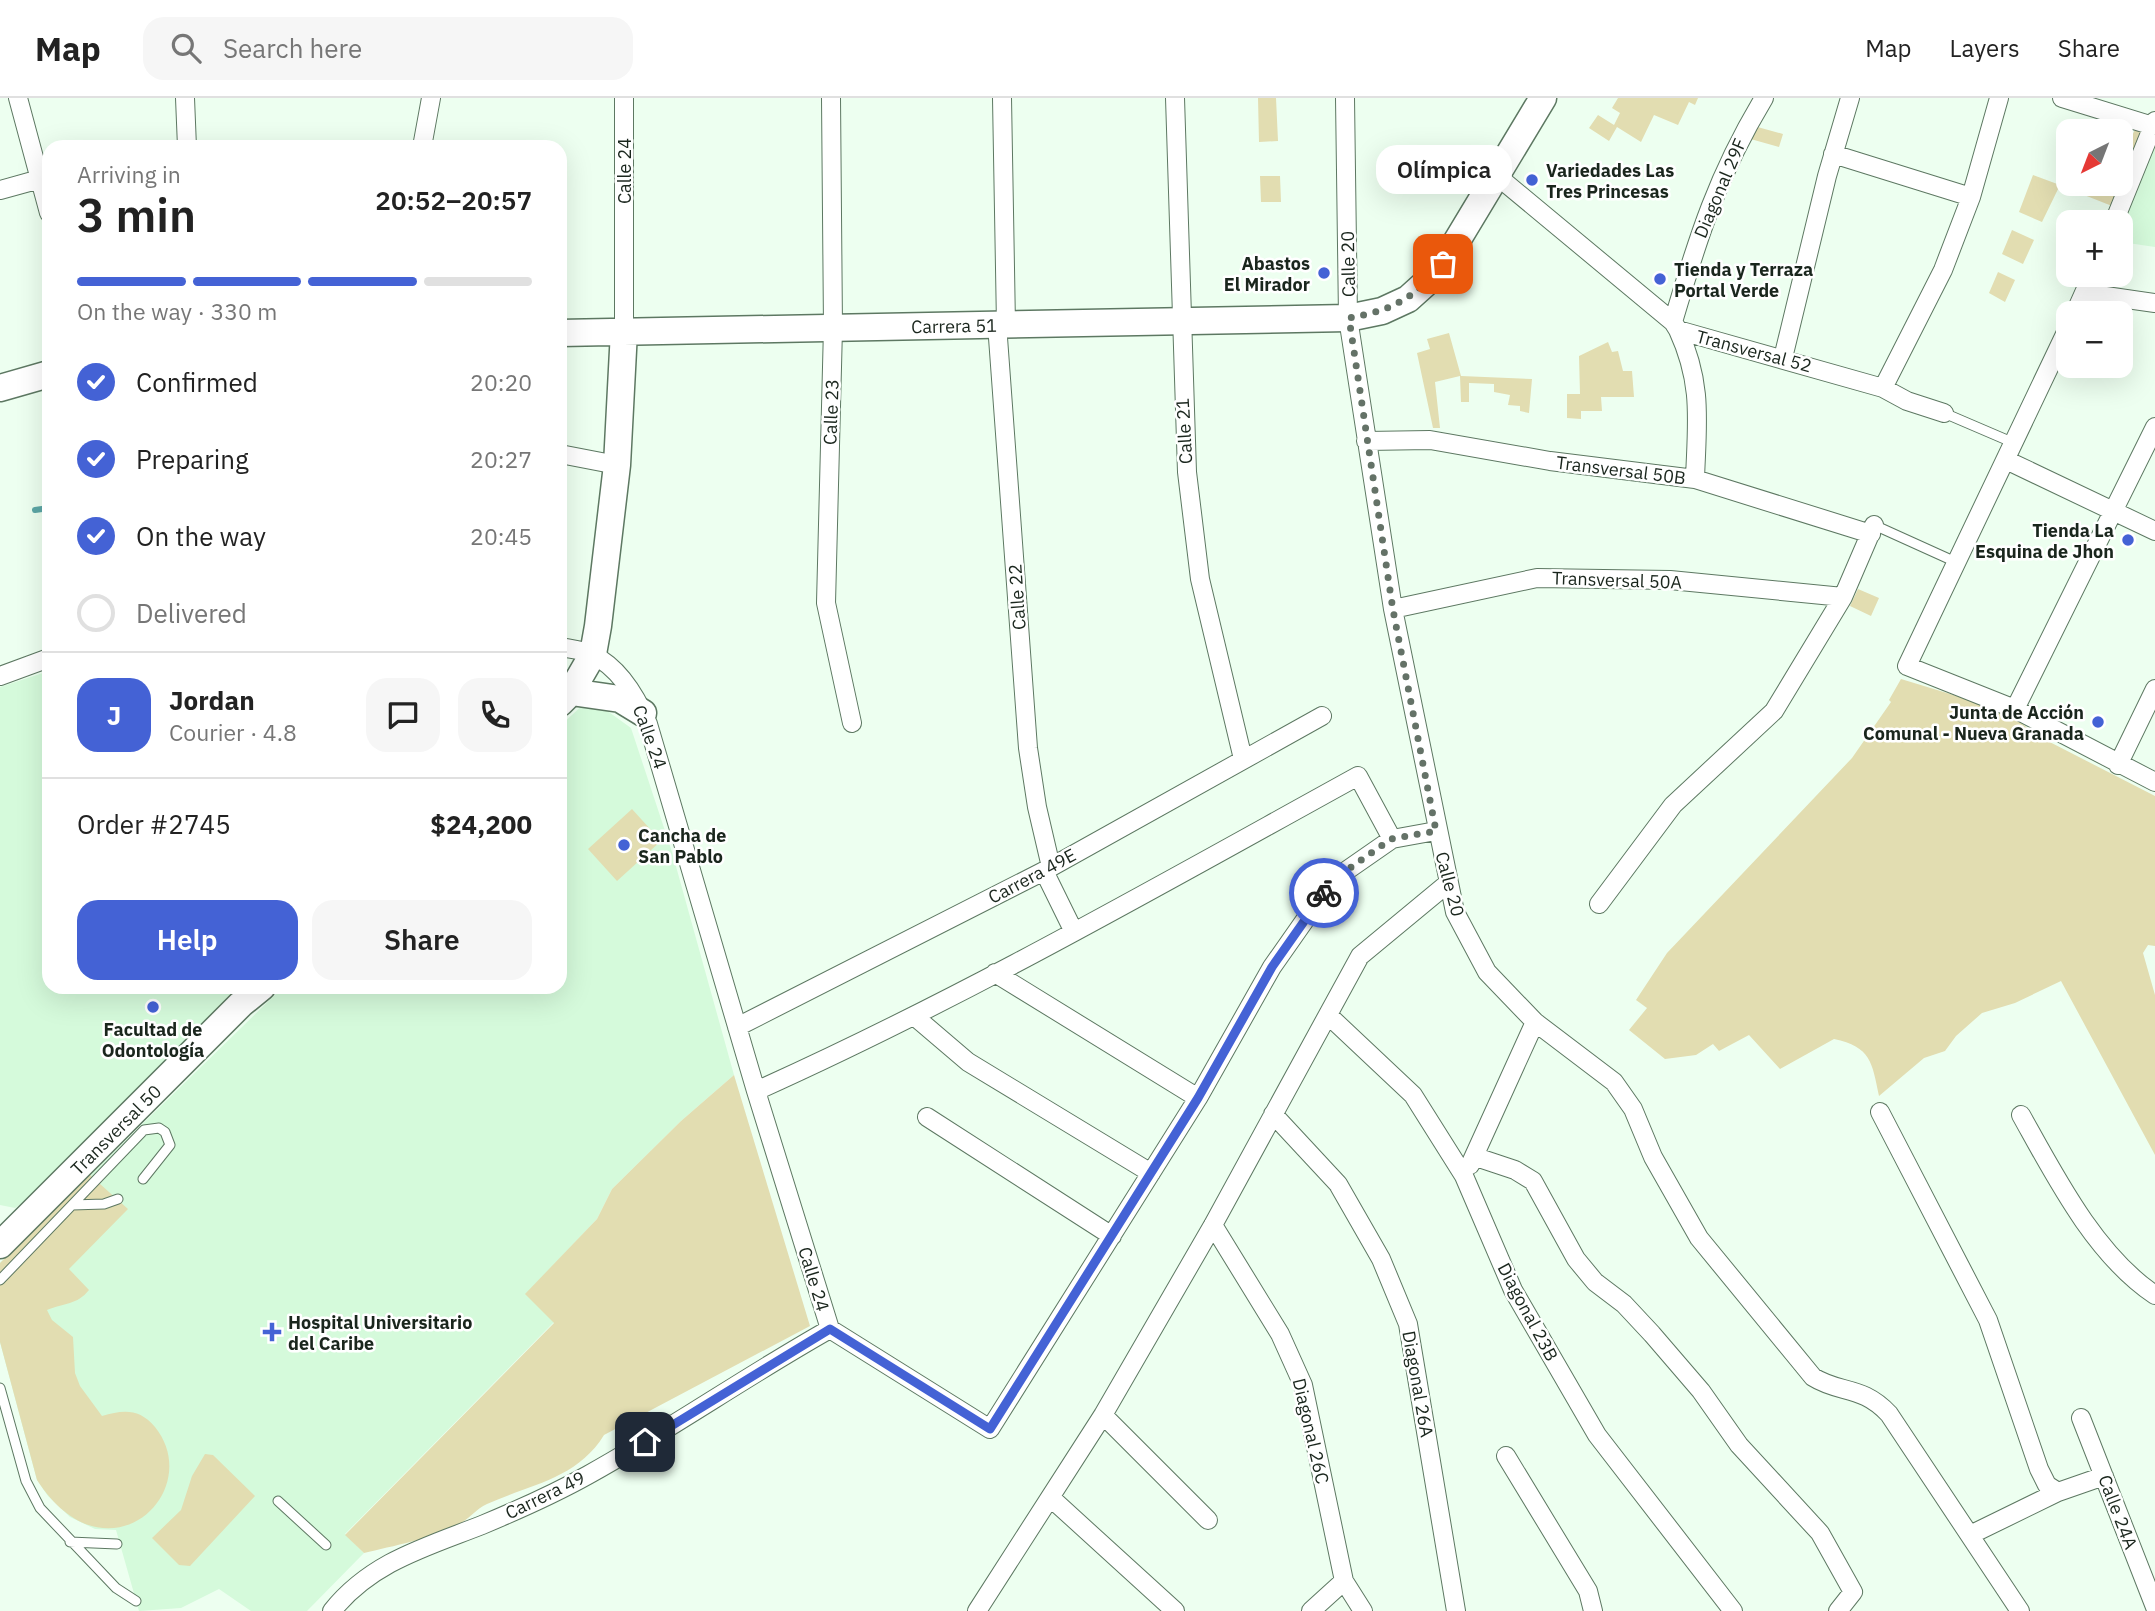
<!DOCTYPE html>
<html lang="en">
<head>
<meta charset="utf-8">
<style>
	:root { --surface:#fff; --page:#f6f6f6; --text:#222; --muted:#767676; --line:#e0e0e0; --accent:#4462d5 }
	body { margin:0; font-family:"IBM Plex Sans",sans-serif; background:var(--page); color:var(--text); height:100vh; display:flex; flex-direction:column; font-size:26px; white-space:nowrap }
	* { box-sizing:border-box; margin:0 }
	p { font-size:23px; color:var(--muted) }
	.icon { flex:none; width:38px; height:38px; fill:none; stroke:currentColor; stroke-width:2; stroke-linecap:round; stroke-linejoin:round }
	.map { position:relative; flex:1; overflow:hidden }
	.side { position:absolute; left:42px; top:42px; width:525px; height:854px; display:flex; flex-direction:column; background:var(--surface); border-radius:21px; box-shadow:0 7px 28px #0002 }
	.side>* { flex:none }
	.needle { width:46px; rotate:222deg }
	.tools { position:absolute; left:2056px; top:21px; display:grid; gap:14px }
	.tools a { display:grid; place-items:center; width:77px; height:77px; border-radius:14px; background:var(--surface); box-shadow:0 7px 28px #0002; font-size:35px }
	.pin { position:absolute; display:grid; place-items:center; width:60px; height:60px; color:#fff; margin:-30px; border-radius:14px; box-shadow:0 4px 10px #0006 }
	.courier { position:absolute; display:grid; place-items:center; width:70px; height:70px; margin:-35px; border:5px solid #4462d5; border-radius:50%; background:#fff; color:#222; box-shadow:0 2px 9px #0007 }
	.bubble { position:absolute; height:49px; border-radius:21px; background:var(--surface); box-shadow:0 7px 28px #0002; font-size:23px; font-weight:600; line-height:49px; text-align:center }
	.headline em { font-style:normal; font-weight:600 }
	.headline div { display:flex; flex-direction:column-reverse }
	.headline { display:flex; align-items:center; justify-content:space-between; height:119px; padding:0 35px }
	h1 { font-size:46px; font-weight:600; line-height:52px }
	.bar { display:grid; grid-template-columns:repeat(4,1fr); gap:10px 7px; align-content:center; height:84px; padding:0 35px }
	.bar i { height:9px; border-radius:5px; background:var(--line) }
	.bar .selected { background:var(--accent) }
	.bar p { grid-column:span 4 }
	.line { display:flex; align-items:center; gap:18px; padding:0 35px; border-top:2px solid var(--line) }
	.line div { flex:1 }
	.round { display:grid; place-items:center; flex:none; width:74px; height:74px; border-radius:21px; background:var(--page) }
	ol { padding:0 35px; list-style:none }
	li { display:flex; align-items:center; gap:21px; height:77px }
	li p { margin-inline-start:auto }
	li .icon { padding:7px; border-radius:50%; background:var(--accent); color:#fff; stroke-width:4 }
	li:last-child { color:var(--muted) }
	li i { width:38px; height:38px; border:4px solid var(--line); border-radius:50% }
	.button { display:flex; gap:14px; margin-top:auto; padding:14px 35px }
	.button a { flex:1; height:80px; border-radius:21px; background:var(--accent); color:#fff; font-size:28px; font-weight:600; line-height:80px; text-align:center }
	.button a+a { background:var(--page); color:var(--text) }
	header { display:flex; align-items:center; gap:42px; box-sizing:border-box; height:98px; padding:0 35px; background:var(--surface); border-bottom:2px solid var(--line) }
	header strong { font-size:33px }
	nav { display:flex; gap:38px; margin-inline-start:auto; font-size:24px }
	.search { width:490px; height:63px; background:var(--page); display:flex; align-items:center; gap:18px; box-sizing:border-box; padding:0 24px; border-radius:21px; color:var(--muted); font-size:26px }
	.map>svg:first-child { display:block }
	.built { fill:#d5fadb }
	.green { fill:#e2ddb1 }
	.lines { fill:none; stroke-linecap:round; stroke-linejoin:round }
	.stream { stroke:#5ca7a6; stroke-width:6 }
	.lane-casing { stroke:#5d7862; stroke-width:11 }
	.street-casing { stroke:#5d7862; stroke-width:20 }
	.secondary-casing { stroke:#5d7862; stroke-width:29 }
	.lane { stroke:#fff; stroke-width:9 }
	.street { stroke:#fff; stroke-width:18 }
	.secondary { stroke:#fff; stroke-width:26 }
	.done { stroke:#647267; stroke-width:7; stroke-dasharray:0 12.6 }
	.route { stroke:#4462d5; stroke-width:9 }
	.poi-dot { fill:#4462d5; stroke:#fff; stroke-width:2.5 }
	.labels { text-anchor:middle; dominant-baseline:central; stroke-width:5; stroke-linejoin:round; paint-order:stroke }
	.poi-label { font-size:18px; font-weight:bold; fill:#1a261d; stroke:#fff; text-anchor:start }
	.street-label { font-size:18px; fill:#1a261d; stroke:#fff }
</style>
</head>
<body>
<header>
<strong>Map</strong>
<div class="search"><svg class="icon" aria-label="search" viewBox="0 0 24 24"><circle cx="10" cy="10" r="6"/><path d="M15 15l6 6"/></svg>Search here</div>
<nav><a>Map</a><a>Layers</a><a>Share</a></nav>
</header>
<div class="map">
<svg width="2155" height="1513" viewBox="0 0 2155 1513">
	<rect width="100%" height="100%" fill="#edfff0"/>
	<path class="built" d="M2155 34V149L2121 144V124Z
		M49 573V889H245L41 1092 15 1110 0 1107V589Z
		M586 604 606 612 631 630 672 754 734 977 681 1023 612 1091 597 1121 526 1196 554 1224 345 1436 364 1455 307 1513H251L219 1491 181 1510 139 1513 116 1432 95 1431 70 1419 48 1398 37 1382 0 1244V1165L283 889H560V628Z"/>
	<path class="green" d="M1258 0H1276L1278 43 1259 44Z
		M1618 0H1698L1695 7 1689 4 1678 27 1654 17 1641 44 1617 29 1609 43 1589 30 1598 17 1614 27 1620 15 1612 10Z
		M1754 28 1783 36 1779 49 1747 40Z
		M2136 30 2145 33 2112 108 2069 91 2072 86H2095L2105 89 2107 86H2121V58Z
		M2033 77 2060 87 2042 124 2019 114Z
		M1260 78H1280L1281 104H1261Z
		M2012 132 2034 142 2023 166 2002 156Z
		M1998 174 2015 182 2005 204 1989 195Z
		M1449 235 1461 278 1532 281 1529 315 1520 313V308L1508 307 1510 297 1494 294V286L1469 285V304H1461L1460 278 1435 284 1440 330H1433L1417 255 1430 251 1427 241Z
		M1608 244 1612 254 1618 253 1623 273H1632L1634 299H1601L1602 313H1581V321L1567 320V296H1580L1579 258Z
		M1858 491 1879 500 1871 518 1850 508Z
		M1901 581 1970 602 2016 621 2038 638 2155 698V848L2148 847 2143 855 2155 897V1057L2061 883 2015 905 1982 915 1956 938 1945 953 1924 960 1879 998C1872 964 1871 949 1834 941L1780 971 1749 937 1719 953 1713 946 1696 957 1665 961 1629 932 1647 910 1636 902 1667 855 1852 660 1891 604 1889 602Z
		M632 711 661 743 617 783 588 751Z
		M734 977 810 1228 604 1337C577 1381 531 1386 487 1406 476 1411 471 1419 461 1425 437 1440 392 1448 364 1455L345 1437 554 1225 525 1196 597 1121 612 1091 681 1023Z
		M90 1077 128 1111 69 1171 89 1192C77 1207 64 1205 47 1212L52 1222 73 1239 75 1275 80 1288 102 1318C123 1312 139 1310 155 1329 207 1394 106 1489 37 1382L0 1244V1165Z
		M205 1356 213 1357 255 1398 190 1468 179 1467 152 1440 181 1412 192 1378Z"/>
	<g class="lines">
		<path class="stream" d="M35 412 49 410"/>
		<defs>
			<path id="lane" d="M1944 315 2014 345
				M1874 427 1958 465
				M72 1107 104 1106 118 1101
				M0 1182 144 1032 159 1030 165 1034 170 1047 143 1081
				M0 1290 26 1383 40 1410 116 1490 136 1503
				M278 1403 326 1447
				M70 1444 117 1446"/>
			<path id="street" d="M18 0 49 115
				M185 0 187 49
				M831 0 833 230 826 505 852 625
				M1002 0 1006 227
				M1175 0 1187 374 1200 481 1243 661
				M1345 0 1348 220 1393 511 1455 814 1487 874 1535 924 1614 984 1633 1011 1653 1059 1699 1140 1813 1279C1840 1296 1862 1287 1889 1316L2020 1513
				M2062 0 2153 28
				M422 49 431 0
				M1833 56 1971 99
				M1496 77 1673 224 1678 232 1883 290 1907 303 1944 315
				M0 92 40 81
				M2114 124 2155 23
				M2085 195 2155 205
				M2075 215 2092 177
				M1673 224C1698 139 1718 76 1764 0
				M997 226 1028 650 1037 709 1051 769
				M2068 230 1907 568 2015 611 2155 684
				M1678 232C1703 286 1697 324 1695 381
				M624 233V0
				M1783 260 1827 78 1850 0
				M1883 290 1943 172 1971 99 1999 0
				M1366 343 1430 342 1550 363 1695 381 1871 436
				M560 356 617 367
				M2006 362 2155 433
				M1393 511 1537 480 1670 482 1843 499
				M560 549C570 551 584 552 593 557 620 570 637 600 648 626L756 993 830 1231
				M0 578 49 560
				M2015 611 2155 329
				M2118 667 2155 591
				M1044 773 1074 834
				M1599 806 1673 707 1774 613 1843 499 1874 427
				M995 875 1198 1000
				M1328 917 1413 997 1464 1078 1513 1192 1597 1337 1733 1513
				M914 918 968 964 1151 1075
				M737 929 1044 773 1322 618
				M756 993C963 900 1160 787 1358 678L1392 741
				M1880 1014 1988 1222 2039 1371 2047 1387 2058 1394
				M1273 1016 1338 1086 1381 1161 1408 1226 1456 1513
				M2021 1017C2055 1078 2095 1157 2155 1197
				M927 1019 1112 1138
				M1476 1059 1515 1072 1533 1083 1576 1161 1595 1184 1624 1206 1652 1236 1701 1293 1739 1347 1820 1435 1853 1494 1838 1513
				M1470 1067 1535 924
				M1213 1127 1280 1236 1303 1287 1344 1483 1363 1513
				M830 1231 990 1331 1198 1000 1272 869 1333 782 1392 741 1436 733
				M1103 1317 1208 1422
				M2081 1320 2155 1509
				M1506 1358 1588 1493 1593 1513
				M1051 1400 1175 1513
				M1972 1436 2058 1394 2104 1378
				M332 1513C371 1464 426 1449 482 1427 518 1412 554 1396 588 1377 671 1331 748 1277 830 1231
				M977 1513 1103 1317 1213 1127 1360 858 1447 786
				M1311 1513 1344 1483"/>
			<path id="secondary" d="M560 235 1348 220 1382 213 1408 201 1428 183 1443 166 1543 0
				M0 290 49 276
				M571 594 620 601 643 615
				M560 605 571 594 593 556 598 528 617 367 624 233
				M0 1147 241 906 262 889"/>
		</defs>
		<use href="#lane" class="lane-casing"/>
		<use href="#street" class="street-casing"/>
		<use href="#secondary" class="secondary-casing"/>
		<use href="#lane" class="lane"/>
		<use href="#street" class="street"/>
		<use href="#secondary" class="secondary"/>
	</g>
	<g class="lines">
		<path class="done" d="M1324 795 1333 782 1391 741 1436 733 1393 512 1349 220C1393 212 1413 201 1443 166"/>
		<path class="route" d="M645 1344 830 1231 990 1331 1198 1000 1272 869 1324 795"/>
	</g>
	<g class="poi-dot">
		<circle cx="1532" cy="82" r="7"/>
		<circle cx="1324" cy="175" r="7"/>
		<circle cx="1660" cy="181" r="7"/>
		<circle cx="2128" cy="442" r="7"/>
		<circle cx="2098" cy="624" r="7"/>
		<circle cx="624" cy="747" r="7"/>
		<circle cx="153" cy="909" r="7"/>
		<path d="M268.5 1223.5h7v7h7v7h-7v7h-7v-7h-7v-7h7z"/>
	</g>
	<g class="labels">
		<g class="poi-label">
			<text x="1546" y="72">Variedades Las<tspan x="1546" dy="21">Tres Princesas</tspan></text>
			<text x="1310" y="165" text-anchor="end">Abastos<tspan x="1310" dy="21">El Mirador</tspan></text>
			<text x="1674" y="171">Tienda y Terraza<tspan x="1674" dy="21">Portal Verde</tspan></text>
			<text x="2114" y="432" text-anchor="end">Tienda La<tspan x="2114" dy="21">Esquina de Jhon</tspan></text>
			<text x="2084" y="614" text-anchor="end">Junta de Acción<tspan x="2084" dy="21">Comunal - Nueva Granada</tspan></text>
			<text x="638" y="737">Cancha de<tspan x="638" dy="21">San Pablo</tspan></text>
			<text x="153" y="931" text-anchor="middle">Facultad de<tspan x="153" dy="21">Odontología</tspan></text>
			<text x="288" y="1224">Hospital Universitario<tspan x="288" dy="21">del Caribe</tspan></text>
		</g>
		<g class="street-label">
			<text transform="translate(624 73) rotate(-90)">Calle 24</text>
			<text transform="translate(1720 90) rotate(-67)">Diagonal 29F</text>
			<text transform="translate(1348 166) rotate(-91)">Calle 20</text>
			<text transform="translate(954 228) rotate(-1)">Carrera 51</text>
			<text transform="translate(1754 253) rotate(15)">Transversal 52</text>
			<text transform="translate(831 314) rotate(-88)">Calle 23</text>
			<text transform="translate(1184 333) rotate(-93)">Calle 21</text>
			<text transform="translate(1621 372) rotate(7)">Transversal 50B</text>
			<text transform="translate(1617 482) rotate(2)">Transversal 50A</text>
			<text transform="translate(1017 499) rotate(-94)">Calle 22</text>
			<text transform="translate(650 639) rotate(70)">Calle 24</text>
			<text transform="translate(1032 778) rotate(-28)">Carrera 49E</text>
			<text transform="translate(1450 786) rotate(75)">Calle 20</text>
			<text transform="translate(116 1032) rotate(-45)">Transversal 50</text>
			<text transform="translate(814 1181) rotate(73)">Calle 24</text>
			<text transform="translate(1528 1214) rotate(62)">Diagonal 23B</text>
			<text transform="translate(1418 1286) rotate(80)">Diagonal 26A</text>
			<text transform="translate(1311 1333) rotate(77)">Diagonal 26C</text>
			<text transform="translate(545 1397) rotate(-26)">Carrera 49</text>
			<text transform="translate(2118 1414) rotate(69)">Calle 24A</text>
		</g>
	</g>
</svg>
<div class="tools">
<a><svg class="needle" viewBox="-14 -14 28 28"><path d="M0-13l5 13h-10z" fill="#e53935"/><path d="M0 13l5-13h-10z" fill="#767676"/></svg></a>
<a>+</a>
<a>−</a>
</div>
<div class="pin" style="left:1443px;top:166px;background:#ea580c"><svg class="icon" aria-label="bag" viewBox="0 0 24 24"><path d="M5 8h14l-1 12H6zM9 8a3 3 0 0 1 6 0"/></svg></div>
<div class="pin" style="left:645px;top:1344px;background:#1f2937"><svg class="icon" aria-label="home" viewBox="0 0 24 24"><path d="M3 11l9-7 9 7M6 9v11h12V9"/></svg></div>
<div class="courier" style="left:1324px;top:795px"><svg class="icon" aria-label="bike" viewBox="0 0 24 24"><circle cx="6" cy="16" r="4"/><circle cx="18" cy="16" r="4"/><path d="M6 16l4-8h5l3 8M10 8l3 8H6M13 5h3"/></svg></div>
<div class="bubble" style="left:1376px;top:47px;width:136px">Olímpica</div>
<section class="side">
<div class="headline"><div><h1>3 min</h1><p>Arriving in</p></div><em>20:52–20:57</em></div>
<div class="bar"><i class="selected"></i><i class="selected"></i><i class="selected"></i><i></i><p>On the way · 330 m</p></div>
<ol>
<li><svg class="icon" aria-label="check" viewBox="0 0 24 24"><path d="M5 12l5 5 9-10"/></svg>Confirmed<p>20:20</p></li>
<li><svg class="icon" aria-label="check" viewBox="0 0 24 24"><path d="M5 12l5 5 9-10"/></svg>Preparing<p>20:27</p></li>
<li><svg class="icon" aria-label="check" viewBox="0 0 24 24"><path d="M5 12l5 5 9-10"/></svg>On the way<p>20:45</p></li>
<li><i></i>Delivered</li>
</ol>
<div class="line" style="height:126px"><b class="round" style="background:var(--accent);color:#fff">J</b><div><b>Jordan</b><p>Courier · 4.8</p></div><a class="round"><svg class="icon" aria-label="chat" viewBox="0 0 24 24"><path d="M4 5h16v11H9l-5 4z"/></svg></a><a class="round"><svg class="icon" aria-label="phone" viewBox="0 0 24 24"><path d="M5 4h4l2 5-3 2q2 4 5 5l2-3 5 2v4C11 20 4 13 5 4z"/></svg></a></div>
<div class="line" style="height:91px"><div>Order #2745</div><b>$24,200</b></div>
<div class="button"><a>Help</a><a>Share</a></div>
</section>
</div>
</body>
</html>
